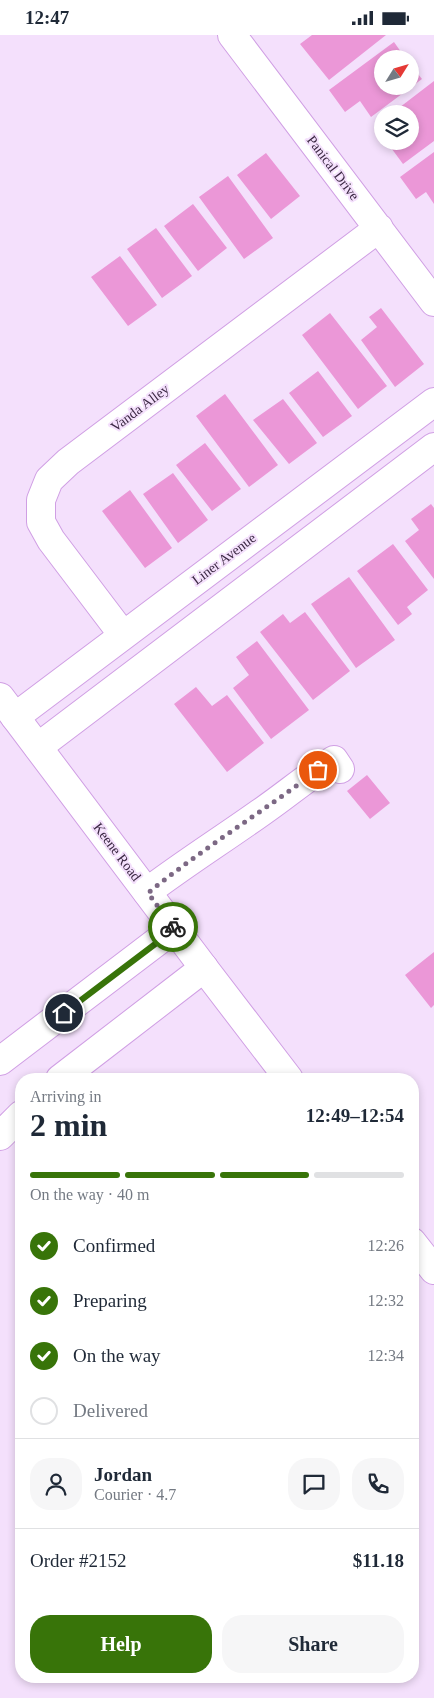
<!DOCTYPE html>
<html lang="en">
<head>
<meta charset="utf-8">
<style>
	:root { --surface:#fff; --page:#f6f6f7; --text:#1f2937; --muted:#747a83; --line:#e0e1e3; --accent:#387409 }
	body { margin:0; font-family:"Times New Roman",serif; background:var(--page); color:var(--text); height:100vh; display:flex; flex-direction:column; font-size:19px; white-space:nowrap }
	* { box-sizing:border-box; margin:0 }
	p { font-size:16px; color:var(--muted) }
	.icon { flex:none; width:28px; height:28px; fill:none; stroke:currentColor; stroke-width:2; stroke-linecap:round; stroke-linejoin:round }
	.map { position:relative; flex:1; overflow:hidden }
	.panel { position:absolute; left:15px; top:1038px; width:404px; height:610px; display:flex; flex-direction:column; background:var(--surface); border-radius:20px; box-shadow:0 2px 8px #0003 }
	.panel>* { flex:none }
	.needle { width:32px; rotate:53deg }
	.fabs { position:absolute; left:374px; top:15px; display:grid; gap:10px }
	.fabs a { display:grid; place-items:center; width:45px; height:45px; border-radius:50%; background:var(--surface); box-shadow:0 2px 8px #0003; font-size:25px }
	.pin { position:absolute; display:grid; place-items:center; width:42px; height:42px; color:#fff; margin:-21px; border:2px solid #fff; border-radius:50%; box-shadow:0 1px 5px #0007 }
	.courier { position:absolute; display:grid; place-items:center; width:50px; height:50px; margin:-25px; border:4px solid #387409; border-radius:50%; background:#fff; color:#222; box-shadow:0 1px 6px #0007 }
	.overview em { font-style:normal; font-weight:600 }
	.overview div { display:flex; flex-direction:column-reverse }
	.overview { display:flex; align-items:center; justify-content:space-between; height:85px; padding:0 15px }
	h1 { font-size:32px; font-weight:600; line-height:38px }
	.bar { display:grid; grid-template-columns:repeat(4,1fr); gap:8px 5px; align-content:center; height:60px; padding:0 15px }
	.bar i { height:6px; border-radius:4px; background:var(--line) }
	.bar .active { background:var(--accent) }
	.bar p { grid-column:span 4 }
	.line { display:flex; align-items:center; gap:12px; padding:0 15px; border-top:1px solid var(--line) }
	.line div { flex:1 }
	.round { display:grid; place-items:center; flex:none; width:52px; height:52px; border-radius:20px; background:var(--page) }
	ol { padding:0 15px; list-style:none }
	li { display:flex; align-items:center; gap:15px; height:55px }
	li p { margin-inline-start:auto }
	li .icon { padding:5px; border-radius:50%; background:var(--accent); color:#fff; stroke-width:4 }
	li:last-child { color:var(--muted) }
	li i { width:28px; height:28px; border:2px solid var(--line); border-radius:50% }
	.primary-button { display:flex; gap:10px; margin-top:auto; padding:10px 15px }
	.primary-button a { flex:1; height:58px; border-radius:20px; background:var(--accent); color:#fff; font-size:20px; font-weight:600; line-height:58px; text-align:center }
	.primary-button a+a { background:var(--page); color:var(--text) }
	.status { display:flex; justify-content:space-between; align-items:center; height:35px; padding:0 25px; background:var(--surface); direction:ltr }
	.status svg { height:14px; fill:currentColor }
	.map>svg:first-child { display:block }
	.building { fill:#eb97d7 }
	.lines { fill:none; stroke-linecap:round; stroke-linejoin:round }
	.minor-casing { stroke:#d09fe4; stroke-width:30 }
	.major-casing { stroke:#d09fe4; stroke-width:30 }
	.highway-casing { stroke:#d09fe4; stroke-width:30 }
	.minor { stroke:#fff; stroke-width:28 }
	.major { stroke:#fff; stroke-width:28 }
	.highway { stroke:#fff; stroke-width:28 }
	.done { stroke:#7c6884; stroke-width:5; stroke-dasharray:0 9 }
	.route { stroke:#387409; stroke-width:6 }
	.labels { text-anchor:middle; dominant-baseline:central; stroke-width:4; stroke-linejoin:round; paint-order:stroke }
	.street-label { font-size:14px; fill:#3b2843; stroke:#f4e0fc }
</style>
</head>
<body>
<div class="status"><b>12:47</b><svg viewBox="0 0 49 12"><path d="M0 12V9h3v3zM5 12V6h3v6zM10 12V3h3v9zM15 12V0h3v12zM26 1h20v11H26zM47 4h2v5h-2z"/></svg></div>
<div class="map">
<svg width="434" height="1663" viewBox="0 0 434 1663">
	<rect width="100%" height="100%" fill="#f4e0fc"/>
	<path class="building" d="M312 0H386L329 45 300 9Z
		M394 7 406 24H382V51H410V29L422 44 371 82 360 66 345 77 329 55Z
		M434 46V106L403 129 386 106H410V79H391Z
		M382 86V102L375 92Z
		M434 117V169L426 157 416 164 400 142Z
		M266 118 300 161 271 184 237 140Z
		M228 141 273 203 244 224 199 162Z
		M193 169 227 213 198 236 164 191Z
		M156 193 192 241 162 263 127 214Z
		M120 221 157 270 128 291 91 242Z
		M381 273 424 329 395 352 361 305 377 292 369 282Z
		M330 278 387 351 358 374 302 300Z
		M318 336 352 381 323 402 289 358Z
		M225 359 278 430 249 452 196 381Z
		M283 364 317 408 289 429 253 385Z
		M205 408 241 454 212 476 176 430Z
		M173 438 208 485 178 508 143 459Z
		M130 455 172 513 145 533 102 476Z
		M431 469 434 473V544L405 506 419 495 411 484Z
		M393 509 428 555 407 572 412 579 398 590 357 536Z
		M349 542 395 605 356 633 311 569Z
		M305 577 350 636 313 665 260 597 283 579 290 588Z
		M257 606 309 675 271 704 233 653 249 640 236 622Z
		M196 652 212 671 227 660 264 708 227 737 174 669Z
		M367 740 390 768 370 784 347 756Z
		M434 917V970L431 973 405 940Z"/>
	<g class="lines">
		<defs>
			<path id="minor" d="M232 0 434 267
				M123 600 51 505 41 487V465L49 445 68 427 379 193
				M15 682 434 367
				M38 712 434 412
				M147 857C184 829 222 805 260 778 285 761 308 741 334 725L340 734
				M204 933 289 1044
				M412 1207 434 1235"/>
			<path id="major" d="M0 662 204 933"/>
			<path id="highway" d="M0 1026 175 893
				M60 1044 204 933
				M0 1101 21 1080"/>
		</defs>
		<use href="#minor" class="minor-casing"/>
		<use href="#major" class="major-casing"/>
		<use href="#highway" class="highway-casing"/>
		<use href="#minor" class="minor"/>
		<use href="#major" class="major"/>
		<use href="#highway" class="highway"/>
	</g>
	<g class="lines">
		<path class="done" d="M173 892 148 858C202 814 262 777 318 735"/>
		<path class="route" d="M64 978 175 894 173 892"/>
	</g>
	<g class="labels">
		<g class="street-label">
			<text transform="translate(333 133) rotate(53)">Panical Drive</text>
			<text transform="translate(140 373) rotate(-37)">Vanda Alley</text>
			<text transform="translate(224 524) rotate(-37)">Liner Avenue</text>
			<text transform="translate(117 817) rotate(53)">Keene Road</text>
		</g>
	</g>
</svg>
<div class="fabs">
<a><svg class="needle" viewBox="-14 -14 28 28"><path d="M0-13l5 13h-10z" fill="#e53935"/><path d="M0 13l5-13h-10z" fill="#747a83"/></svg></a>
<a><svg class="icon" aria-label="layers" viewBox="0 0 24 24"><path d="M12 4l9 5-9 5-9-5zM3 14l9 5 9-5"/></svg></a>
</div>
<div class="pin" style="left:318px;top:735px;background:#ea580c"><svg class="icon" aria-label="bag" viewBox="0 0 24 24"><path d="M5 8h14l-1 12H6zM9 8a3 3 0 0 1 6 0"/></svg></div>
<div class="pin" style="left:64px;top:978px;background:#1f2937"><svg class="icon" aria-label="home" viewBox="0 0 24 24"><path d="M3 11l9-7 9 7M6 9v11h12V9"/></svg></div>
<div class="courier" style="left:173px;top:892px"><svg class="icon" aria-label="bike" viewBox="0 0 24 24"><circle cx="6" cy="16" r="4"/><circle cx="18" cy="16" r="4"/><path d="M6 16l4-8h5l3 8M10 8l3 8H6M13 5h3"/></svg></div>
<section class="panel">
<div class="overview"><div><h1>2 min</h1><p>Arriving in</p></div><em>12:49–12:54</em></div>
<div class="bar"><i class="active"></i><i class="active"></i><i class="active"></i><i></i><p>On the way · 40 m</p></div>
<ol>
<li><svg class="icon" aria-label="check" viewBox="0 0 24 24"><path d="M5 12l5 5 9-10"/></svg>Confirmed<p>12:26</p></li>
<li><svg class="icon" aria-label="check" viewBox="0 0 24 24"><path d="M5 12l5 5 9-10"/></svg>Preparing<p>12:32</p></li>
<li><svg class="icon" aria-label="check" viewBox="0 0 24 24"><path d="M5 12l5 5 9-10"/></svg>On the way<p>12:34</p></li>
<li><i></i>Delivered</li>
</ol>
<div class="line" style="height:90px"><a class="round"><svg class="icon" aria-label="person" viewBox="0 0 24 24"><circle cx="12" cy="8" r="4"/><path d="M4 21q1-7 8-7t8 7"/></svg></a><div><b>Jordan</b><p>Courier · 4.7</p></div><a class="round"><svg class="icon" aria-label="chat" viewBox="0 0 24 24"><path d="M4 5h16v11H9l-5 4z"/></svg></a><a class="round"><svg class="icon" aria-label="phone" viewBox="0 0 24 24"><path d="M5 4h4l2 5-3 2q2 4 5 5l2-3 5 2v4C11 20 4 13 5 4z"/></svg></a></div>
<div class="line" style="height:65px"><div>Order #2152</div><b>$11.18</b></div>
<div class="primary-button"><a>Help</a><a>Share</a></div>
</section>
</div>
</body>
</html>
